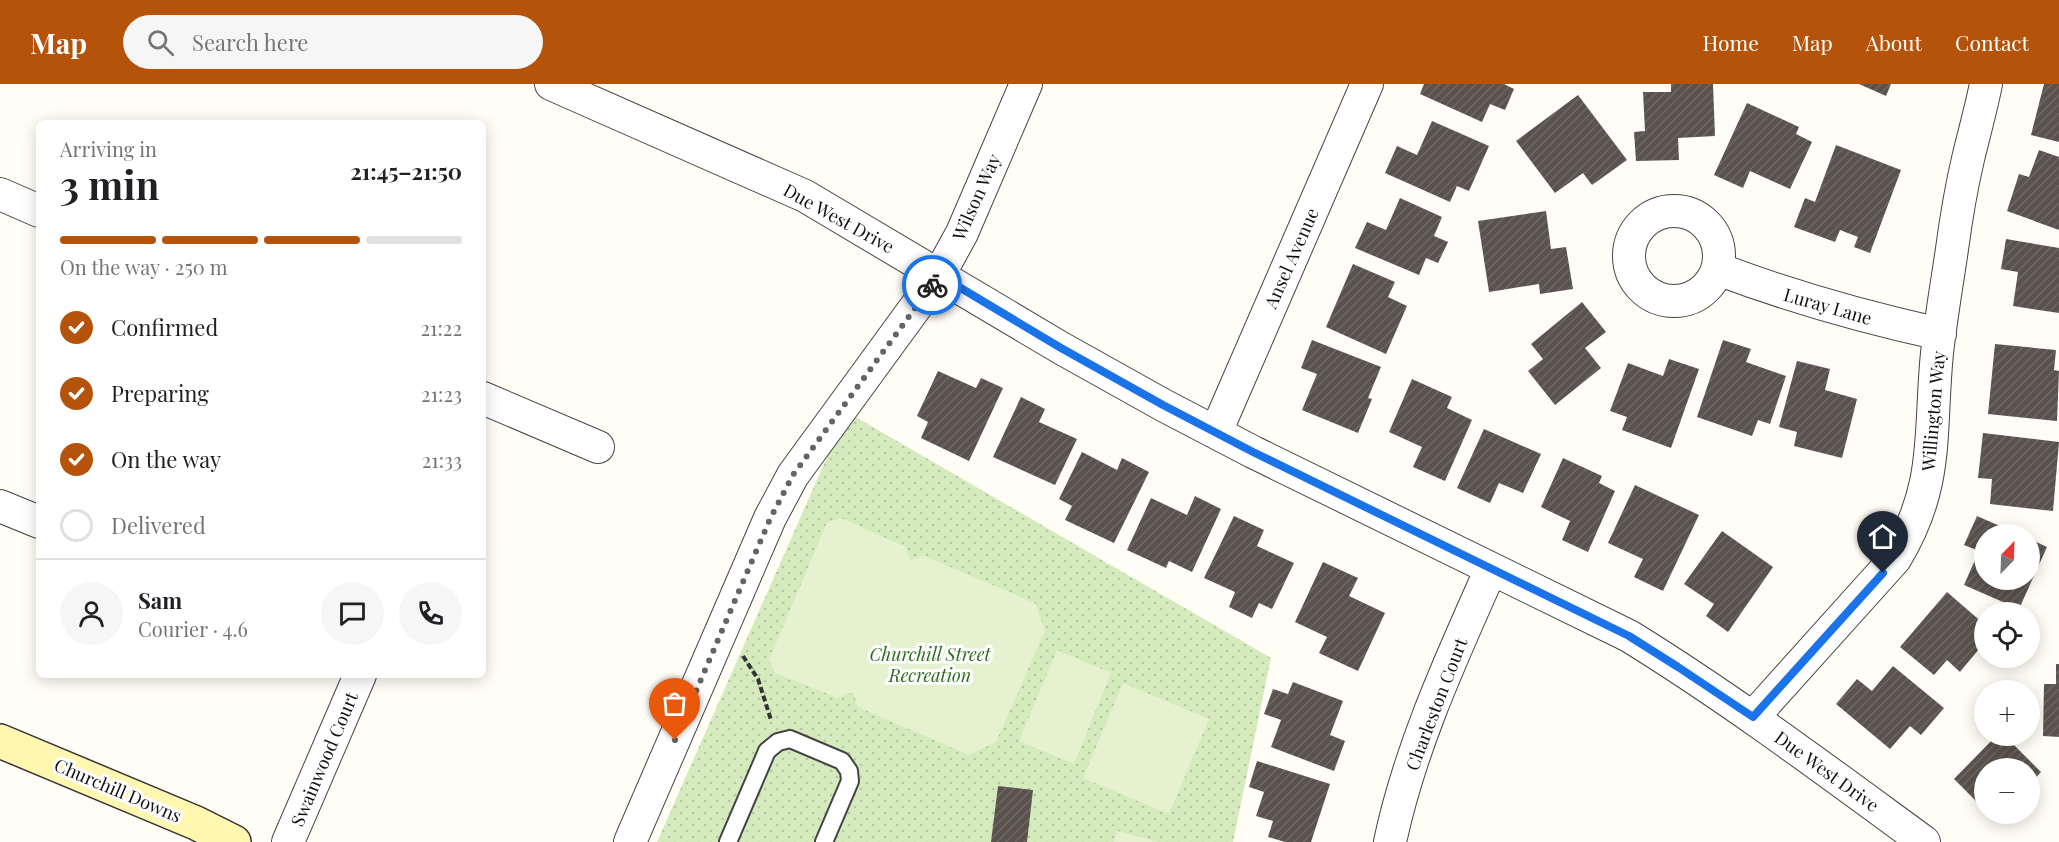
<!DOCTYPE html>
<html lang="en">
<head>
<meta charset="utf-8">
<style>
	:root { --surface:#fff; --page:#f6f6f6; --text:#202124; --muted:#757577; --line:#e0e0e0; --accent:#b45309 }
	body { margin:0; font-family:"Playfair Display",serif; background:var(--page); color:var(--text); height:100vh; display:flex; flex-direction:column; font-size:22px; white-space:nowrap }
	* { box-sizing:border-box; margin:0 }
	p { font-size:20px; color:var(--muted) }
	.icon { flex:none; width:33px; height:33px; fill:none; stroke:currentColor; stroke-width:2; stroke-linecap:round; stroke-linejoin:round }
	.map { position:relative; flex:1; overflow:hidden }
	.drawer { position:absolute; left:36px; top:36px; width:450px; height:558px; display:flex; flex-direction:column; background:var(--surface); border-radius:9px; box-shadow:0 3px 15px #0003 }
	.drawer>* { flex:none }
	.needle { width:39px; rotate:23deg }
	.controls { position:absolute; left:1974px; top:440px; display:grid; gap:12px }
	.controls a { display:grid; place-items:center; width:66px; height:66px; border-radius:50%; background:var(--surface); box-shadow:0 3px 15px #0003; font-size:30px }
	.pin { position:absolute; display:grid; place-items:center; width:51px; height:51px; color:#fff; margin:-62px -26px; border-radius:50% 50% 50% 0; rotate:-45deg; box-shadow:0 0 6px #0007 }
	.pin .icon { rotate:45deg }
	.courier { position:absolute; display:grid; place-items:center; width:60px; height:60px; margin:-30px; border:4px solid #1a73e8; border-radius:50%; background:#fff; color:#222; box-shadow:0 2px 8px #0007 }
	.overview em { font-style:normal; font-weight:700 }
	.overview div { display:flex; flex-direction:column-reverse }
	.overview { display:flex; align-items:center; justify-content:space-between; height:102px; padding:0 24px }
	h1 { font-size:39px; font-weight:700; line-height:45px }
	.bar { display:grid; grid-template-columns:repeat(4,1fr); gap:9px 6px; align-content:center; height:72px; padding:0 24px }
	.bar i { height:8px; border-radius:4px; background:var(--line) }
	.bar .current { background:var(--accent) }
	.bar p { grid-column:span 4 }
	.line { display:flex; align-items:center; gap:15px; padding:0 24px; border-top:2px solid var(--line) }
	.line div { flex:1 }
	.round { display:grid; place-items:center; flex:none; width:63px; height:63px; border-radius:32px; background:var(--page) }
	ol { padding:0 24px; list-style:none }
	li { display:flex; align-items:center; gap:18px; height:66px }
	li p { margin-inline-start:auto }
	li .icon { padding:6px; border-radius:50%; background:var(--accent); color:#fff; stroke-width:4 }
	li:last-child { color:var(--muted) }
	li i { width:33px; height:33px; border:3px solid var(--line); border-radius:50% }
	header { display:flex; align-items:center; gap:36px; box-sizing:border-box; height:84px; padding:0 30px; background:var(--accent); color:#fff }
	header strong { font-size:28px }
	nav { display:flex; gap:33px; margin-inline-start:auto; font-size:21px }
	.search { width:420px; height:54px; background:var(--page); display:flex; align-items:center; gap:15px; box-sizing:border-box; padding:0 21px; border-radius:33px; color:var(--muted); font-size:22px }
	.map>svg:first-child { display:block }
	.grass { fill:url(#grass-dots) }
	.pitch { fill:#e6f2cf }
	.building { fill:url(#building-hatch) }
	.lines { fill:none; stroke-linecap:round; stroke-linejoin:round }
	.lane-casing { stroke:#444; stroke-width:20 }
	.street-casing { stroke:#444; stroke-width:34 }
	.secondary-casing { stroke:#333; stroke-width:36 }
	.path { stroke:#333; stroke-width:4; stroke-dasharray:6 3; stroke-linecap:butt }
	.lane { stroke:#fff; stroke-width:16 }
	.street { stroke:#fff; stroke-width:32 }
	.secondary { stroke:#fff6b0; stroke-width:33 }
	.done { stroke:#646461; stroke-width:6; stroke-dasharray:0 10.8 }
	.route { stroke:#1a73e8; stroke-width:8 }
	.labels { text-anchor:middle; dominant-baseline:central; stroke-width:6; stroke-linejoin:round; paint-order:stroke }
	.street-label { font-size:18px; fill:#111; stroke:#fff }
	.park-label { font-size:18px; font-style:italic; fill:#2f6b1f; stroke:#fff }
</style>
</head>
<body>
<header>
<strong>Map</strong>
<div class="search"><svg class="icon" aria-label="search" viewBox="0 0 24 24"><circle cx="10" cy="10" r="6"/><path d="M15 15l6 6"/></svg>Search here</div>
<nav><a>Home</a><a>Map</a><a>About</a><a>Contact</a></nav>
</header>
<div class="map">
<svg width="2059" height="758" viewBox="0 0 2059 758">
	<defs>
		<pattern id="grass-dots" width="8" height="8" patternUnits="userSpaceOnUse" patternTransform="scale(1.5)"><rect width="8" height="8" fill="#d5ebbd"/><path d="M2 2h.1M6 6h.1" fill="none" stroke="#b6c8a1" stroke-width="1.8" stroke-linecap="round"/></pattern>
		<pattern id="building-hatch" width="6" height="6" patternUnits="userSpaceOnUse" patternTransform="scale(1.5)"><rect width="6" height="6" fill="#5a524d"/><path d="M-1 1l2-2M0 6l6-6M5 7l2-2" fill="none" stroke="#6d6662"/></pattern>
	</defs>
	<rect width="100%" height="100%" fill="#fffdf5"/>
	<path class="grass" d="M847 328 1271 574 1233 758H657Z"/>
	<path class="pitch" d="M841 434 906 463 910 476 924 472 1035 519 1045 547 996 658 969 671 858 623 853 608 838 614 775 589 769 576 827 438Z
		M1057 566 1111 589 1074 680 1019 657Z
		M1123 599 1209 635 1169 730 1083 694Z
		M1117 747 1159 758H1114Z"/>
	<path class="building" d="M1424 0H1504L1514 5 1505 26 1490 20 1482 38 1420 10Z
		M1671 0H1713L1715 52 1678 54 1679 76 1636 77 1634 48 1645 47 1643 8H1671Z
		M1859 0H1891L1886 12Z
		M2044 0H2059V58L2031 51Z
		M1578 11 1627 76 1592 101 1583 89 1555 109 1516 57Z
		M1747 19 1799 43 1796 50 1812 58 1790 105 1750 87 1743 104 1714 91Z
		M1432 37 1489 62 1469 107 1457 102 1450 118 1385 89 1397 62 1417 71Z
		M1836 61 1901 86 1870 169 1854 163 1858 153 1840 146 1835 158 1794 143 1805 114 1815 118Z
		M2039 66 2059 73V146L2007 127 2019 90 2029 93Z
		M1400 114 1442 133 1434 152 1448 158 1438 179 1426 174 1419 191 1355 164 1367 138 1386 146Z
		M1546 127 1551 165 1566 163 1573 205 1540 210 1539 200 1489 208 1478 137Z
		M2006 155 2059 164V229L2013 222 2018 188 2001 185Z
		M1353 180 1395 198 1388 213 1407 222 1386 270 1326 243Z
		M1582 218 1606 248 1585 264 1601 284 1555 321 1528 287 1543 275 1531 260Z
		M1312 256 1381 283 1368 314 1372 315 1358 349 1302 326 1317 290 1301 284Z
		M1723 256 1751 265 1746 278 1786 292 1770 340 1758 336 1752 352 1697 333Z
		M1995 260 2056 266 2054 286 2059 287 2057 337 1988 330Z
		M1669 275 1699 285 1671 364 1622 346 1627 333 1610 327 1628 279 1663 292Z
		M1797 277 1830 285 1825 306 1857 315 1842 374 1794 362 1797 348 1779 343Z
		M938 287 976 304 981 294 1003 304 969 377 921 354 928 338 917 332Z
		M1412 295 1452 313 1447 324 1472 336 1445 397 1413 383 1422 363 1389 348Z
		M1021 313 1045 325 1039 338 1077 355 1055 401 993 373Z
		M1484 345 1541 370 1523 409 1499 399 1490 419 1457 404Z
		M1983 349 2059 358 2053 427 1990 420 1992 395 1978 394Z
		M1082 368 1117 386 1122 374 1149 388 1114 459 1065 436 1072 422 1059 415Z
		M1563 374 1602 392 1599 399 1615 407 1588 468 1562 456 1570 437 1541 423Z
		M1635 401 1699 431 1663 507 1634 493 1643 475 1608 459Z
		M1195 412 1221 425 1192 488 1169 477 1166 484 1127 466 1151 414 1187 431Z
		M1234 432 1264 446 1257 462 1294 479 1272 525 1259 519 1252 534 1229 523 1235 508 1204 494Z
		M1977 432 2018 450H1984V495H2030V455L2047 463 2019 525 1964 501 1979 467 1964 461Z
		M1722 447 1773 483 1728 548 1706 532 1714 520 1684 500Z
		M1323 478 1358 494 1349 512 1385 529 1358 587 1319 569 1327 553 1295 538Z
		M1947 508 1984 540V559L1960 588 1947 576 1934 591 1900 563Z
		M2056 580H2059V653L2043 652 2044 600H2056Z
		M1893 582 1944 624 1921 651 1910 642 1890 665 1836 620 1857 595 1872 607Z
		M1293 598 1343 617 1330 651 1345 657 1334 687 1271 663 1281 636 1264 630 1273 605 1288 610Z
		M1997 651H2004L2041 688 2030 700V684H1984V725L1954 695Z
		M1257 677 1330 700 1311 758H1285L1268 753 1273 737 1256 732 1264 708 1249 703Z
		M998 702 1033 706 1027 758H991Z"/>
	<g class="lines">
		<defs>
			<path id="lane" d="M728 758 767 667 778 658 790 655 842 677 849 687 850 697 824 758"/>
			<path id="street" d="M551 0 805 112 1061 264 1163 321 1253 368 1629 552C1731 615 1827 687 1924 758
				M0 110 39 127
				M1629 172a45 45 0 1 1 90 0a45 45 0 1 1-90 0Z
				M1718 185C1792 213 1863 233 1940 250
				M483 314 598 363
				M1216 348 1367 0
				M0 422 39 438
				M1753 633 1895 475C1940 401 1929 349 1937 269 1941 234 1947 199 1952 165 1956 135 1961 105 1968 75 1974 50 1981 25 1986 0
				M288 758 360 591
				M630 758 770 434 793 391 939 191 962 149 1026 0
				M1390 758C1410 663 1452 573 1491 485"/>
			<path id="secondary" d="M0 657 196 739 234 758"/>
		</defs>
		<use href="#lane" class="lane-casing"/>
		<use href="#street" class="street-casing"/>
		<use href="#secondary" class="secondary-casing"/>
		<path class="path" d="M743 572 758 595 771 636"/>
		<use href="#lane" class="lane"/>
		<use href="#street" class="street"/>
		<use href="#secondary" class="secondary"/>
	</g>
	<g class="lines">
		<path class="done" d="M675 656 770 435 793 391 932 201"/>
		<path class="route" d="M932 201 939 191 1061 264 1163 321 1253 368 1629 552 1678 583 1753 633 1883 489"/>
	</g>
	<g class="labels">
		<g class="street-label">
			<text transform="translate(976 113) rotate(-66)">Wilson Way</text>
			<text transform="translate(839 134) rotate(29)">Due West Drive</text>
			<text transform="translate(1291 174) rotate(-66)">Ansel Avenue</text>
			<text transform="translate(1828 222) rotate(16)">Luray Lane</text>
			<text transform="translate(1933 327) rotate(-85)">Willington Way</text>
			<text transform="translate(1436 620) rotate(-69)">Charleston Court</text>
			<text transform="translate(324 675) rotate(-67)">Swainwood Court</text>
			<text transform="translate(1827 687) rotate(36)">Due West Drive</text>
			<text transform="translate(118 706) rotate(23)">Churchill Downs</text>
		</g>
		<g class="park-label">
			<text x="930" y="570">Churchill Street<tspan x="930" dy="21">Recreation</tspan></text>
		</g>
	</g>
</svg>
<div class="controls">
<a><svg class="needle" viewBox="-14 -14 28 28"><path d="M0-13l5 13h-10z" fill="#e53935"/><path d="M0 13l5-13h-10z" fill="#757577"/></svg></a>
<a><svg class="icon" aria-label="locate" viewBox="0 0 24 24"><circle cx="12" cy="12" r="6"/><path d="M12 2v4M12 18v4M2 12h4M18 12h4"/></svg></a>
<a>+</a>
<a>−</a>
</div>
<div class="pin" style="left:675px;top:656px;background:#ea580c"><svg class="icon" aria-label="bag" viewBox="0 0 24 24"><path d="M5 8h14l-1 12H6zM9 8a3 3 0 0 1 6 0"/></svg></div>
<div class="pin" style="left:1883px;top:489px;background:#1f2937"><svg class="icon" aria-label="home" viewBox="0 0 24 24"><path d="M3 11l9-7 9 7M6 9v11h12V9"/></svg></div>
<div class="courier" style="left:932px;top:201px"><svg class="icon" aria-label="bike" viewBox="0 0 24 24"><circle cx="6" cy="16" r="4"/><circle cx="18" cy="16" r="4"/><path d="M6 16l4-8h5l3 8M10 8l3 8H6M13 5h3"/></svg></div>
<section class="drawer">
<div class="overview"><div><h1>3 min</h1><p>Arriving in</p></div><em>21:45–21:50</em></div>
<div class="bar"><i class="current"></i><i class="current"></i><i class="current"></i><i></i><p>On the way · 250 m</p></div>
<ol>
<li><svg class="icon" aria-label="check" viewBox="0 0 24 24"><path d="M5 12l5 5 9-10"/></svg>Confirmed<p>21:22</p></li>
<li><svg class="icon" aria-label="check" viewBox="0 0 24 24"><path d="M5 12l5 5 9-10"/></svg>Preparing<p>21:23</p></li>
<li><svg class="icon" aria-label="check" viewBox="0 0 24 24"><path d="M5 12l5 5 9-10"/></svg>On the way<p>21:33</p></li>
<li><i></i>Delivered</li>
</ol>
<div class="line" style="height:108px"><a class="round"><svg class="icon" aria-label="person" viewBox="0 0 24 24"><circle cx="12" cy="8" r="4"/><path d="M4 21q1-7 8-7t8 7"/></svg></a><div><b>Sam</b><p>Courier · 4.6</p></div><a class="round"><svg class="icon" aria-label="chat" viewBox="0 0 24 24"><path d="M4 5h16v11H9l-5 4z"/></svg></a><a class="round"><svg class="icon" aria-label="phone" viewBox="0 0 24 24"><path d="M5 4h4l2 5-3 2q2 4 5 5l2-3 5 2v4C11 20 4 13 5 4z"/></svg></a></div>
</section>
</div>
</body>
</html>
